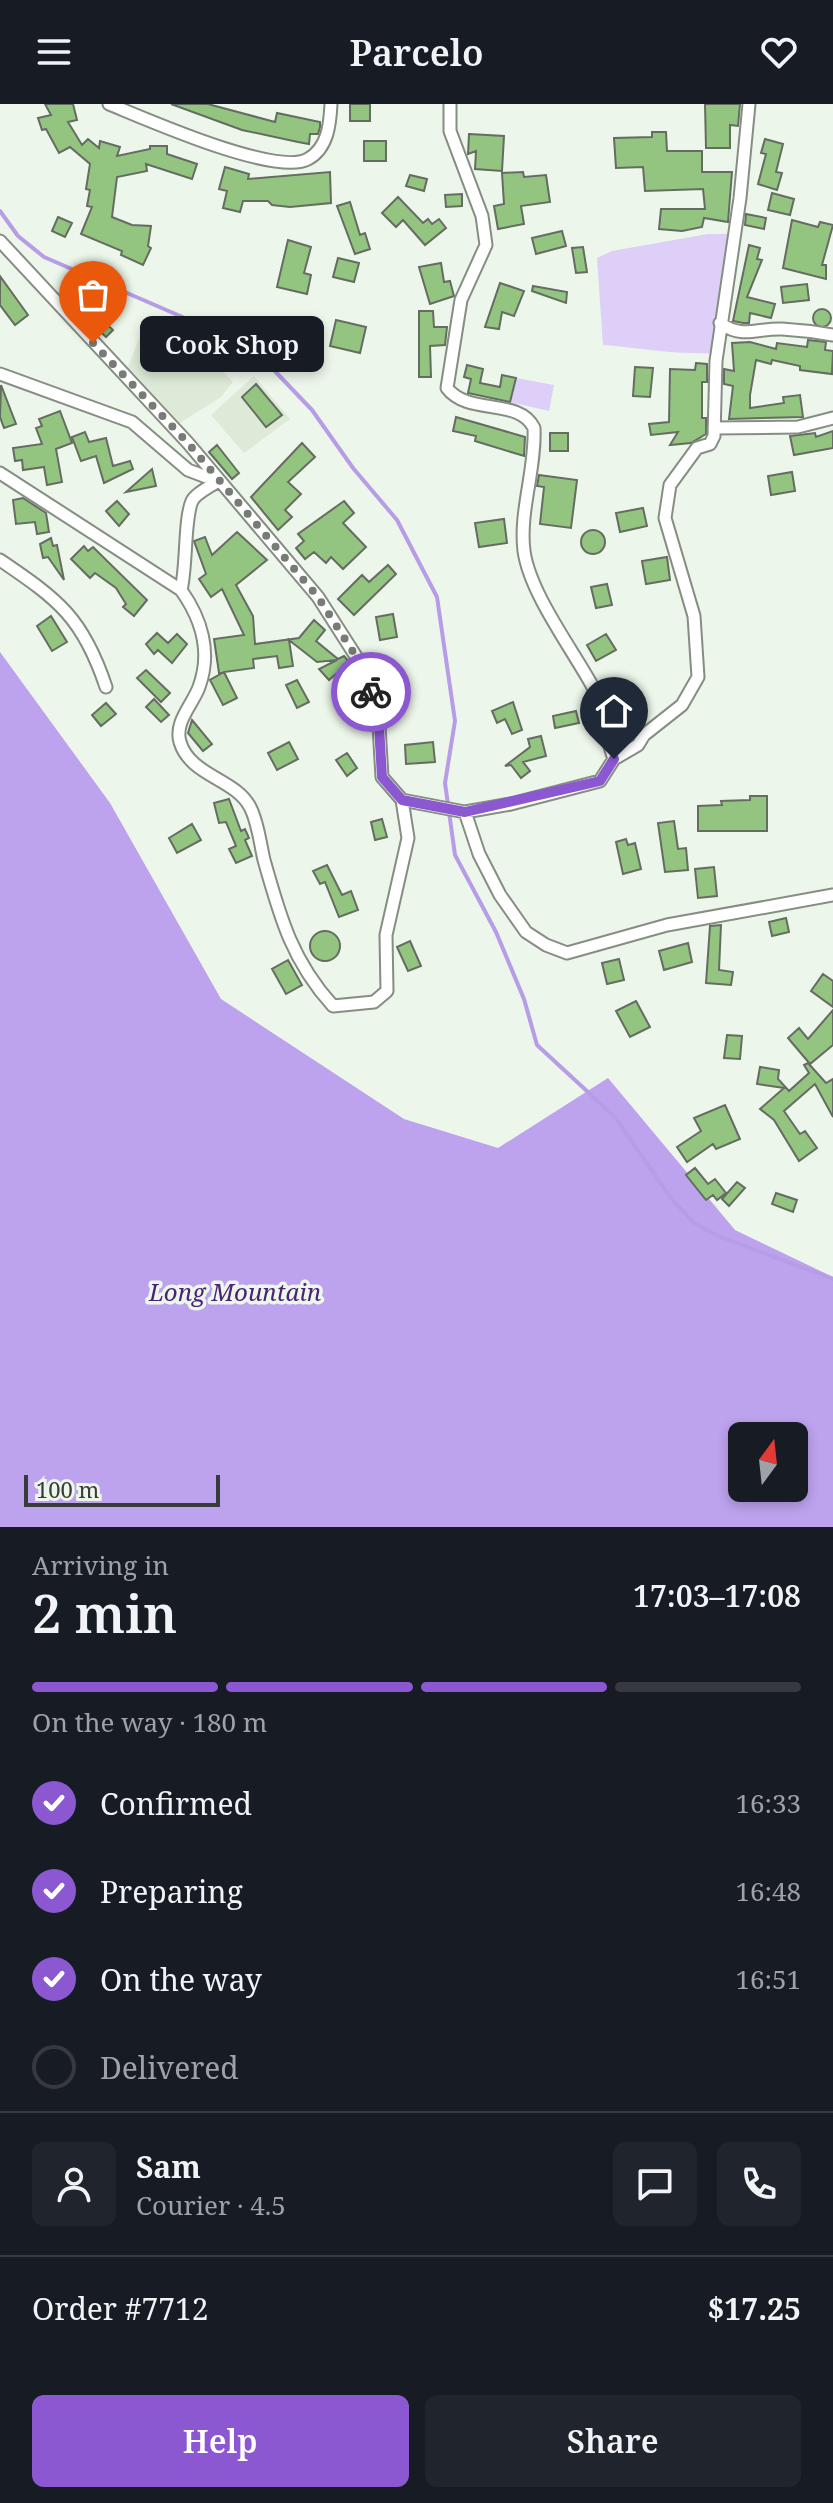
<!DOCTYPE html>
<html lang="en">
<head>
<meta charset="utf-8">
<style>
	:root { --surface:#171b24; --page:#20242c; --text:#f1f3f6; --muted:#9ea1a6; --line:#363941; --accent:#8c58d1 }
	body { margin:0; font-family:"Noto Serif",serif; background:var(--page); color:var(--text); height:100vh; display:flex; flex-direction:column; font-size:30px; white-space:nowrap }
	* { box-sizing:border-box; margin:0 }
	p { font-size:26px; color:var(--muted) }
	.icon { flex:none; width:44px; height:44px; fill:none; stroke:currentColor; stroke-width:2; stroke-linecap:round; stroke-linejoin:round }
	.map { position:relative; height:1423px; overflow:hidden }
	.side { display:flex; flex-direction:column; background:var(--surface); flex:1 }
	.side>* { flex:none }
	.needle { width:52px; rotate:15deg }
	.buttons { position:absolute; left:728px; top:1318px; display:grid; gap:16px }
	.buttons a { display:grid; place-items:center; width:80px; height:80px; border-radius:12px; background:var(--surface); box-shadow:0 4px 12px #0003; font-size:40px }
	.scale { position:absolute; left:24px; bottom:20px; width:196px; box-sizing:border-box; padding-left:8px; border:4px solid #383b37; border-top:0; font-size:22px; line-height:28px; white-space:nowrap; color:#383b37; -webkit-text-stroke:6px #edf6ea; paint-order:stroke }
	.pin { position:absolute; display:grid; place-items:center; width:68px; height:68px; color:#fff; margin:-82px -34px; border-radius:50% 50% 50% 0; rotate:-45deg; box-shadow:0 0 8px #0007 }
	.pin .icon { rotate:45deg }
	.courier { position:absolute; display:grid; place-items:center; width:80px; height:80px; margin:-40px; border:6px solid #8c58d1; border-radius:50%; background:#fff; color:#222; box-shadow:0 2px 10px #0007 }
	.bubble { position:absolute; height:56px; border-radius:12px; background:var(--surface); box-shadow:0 4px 12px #0003; font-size:26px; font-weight:600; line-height:56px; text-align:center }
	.summary em { font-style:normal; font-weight:600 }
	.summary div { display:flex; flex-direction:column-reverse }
	.summary { display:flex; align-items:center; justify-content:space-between; height:136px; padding:0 32px }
	h1 { font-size:52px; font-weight:600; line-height:60px }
	.bar { display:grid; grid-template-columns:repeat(4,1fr); gap:12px 8px; align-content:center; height:96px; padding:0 32px }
	.bar i { height:10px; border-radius:6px; background:var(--line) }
	.bar .current { background:var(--accent) }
	.bar p { grid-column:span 4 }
	.line { display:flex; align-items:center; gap:20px; padding:0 32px; border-top:2px solid var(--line) }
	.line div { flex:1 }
	.round { display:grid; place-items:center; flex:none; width:84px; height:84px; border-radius:12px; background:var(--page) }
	ol { padding:0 32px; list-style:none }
	li { display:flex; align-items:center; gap:24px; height:88px }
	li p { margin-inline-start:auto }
	li .icon { padding:8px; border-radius:50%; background:var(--accent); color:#fff; stroke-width:4 }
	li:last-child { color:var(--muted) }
	li i { width:44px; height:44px; border:4px solid var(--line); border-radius:50% }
	.action { display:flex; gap:16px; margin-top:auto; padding:16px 32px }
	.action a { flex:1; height:92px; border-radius:12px; background:var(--accent); color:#fff; font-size:32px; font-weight:600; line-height:92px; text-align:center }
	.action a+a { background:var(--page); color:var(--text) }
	header { display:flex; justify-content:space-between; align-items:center; height:104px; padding:0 32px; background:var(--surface); font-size:36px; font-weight:600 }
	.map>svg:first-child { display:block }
	.built { fill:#dcead7 }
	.green { fill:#ddcff7 }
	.forest { fill:#bda2ed; fill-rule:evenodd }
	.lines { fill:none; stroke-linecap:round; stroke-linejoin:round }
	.stream { stroke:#b79ce6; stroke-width:4 }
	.building { fill:#93c580; stroke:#656c62; stroke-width:2 }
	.minor-casing { stroke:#868e83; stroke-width:15 }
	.minor { stroke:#fff; stroke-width:11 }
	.done { stroke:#777c76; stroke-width:8; stroke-dasharray:0 14.4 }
	.route { stroke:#8c58d1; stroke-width:10 }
	.labels { text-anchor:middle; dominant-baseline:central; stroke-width:7; stroke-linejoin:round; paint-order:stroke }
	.park-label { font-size:24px; font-style:italic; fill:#4a2378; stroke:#edf6ea }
</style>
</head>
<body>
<header><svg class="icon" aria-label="menu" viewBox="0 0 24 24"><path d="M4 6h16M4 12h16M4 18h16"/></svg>Parcelo<svg class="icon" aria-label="heart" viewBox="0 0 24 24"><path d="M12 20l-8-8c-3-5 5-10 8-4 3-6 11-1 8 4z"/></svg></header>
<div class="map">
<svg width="833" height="1423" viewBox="0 0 833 1423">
	<rect width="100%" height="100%" fill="#edf6ea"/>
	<path class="built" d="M144 222 161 223 184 233 205 249 233 278 221 293 180 319 128 263Z
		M254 272 290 315 244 349 211 311Z"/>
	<path class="green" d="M708 130H730L716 249C678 251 641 244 603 241L597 154 612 147Z
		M516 274 554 281 549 307 510 298Z"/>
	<path class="forest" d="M0 548 110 699 221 895 404 1015 498 1044 608 974 735 1126 833 1173V1423H0ZM742 1332H794V1384H742Z"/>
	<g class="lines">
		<path class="stream" d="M0 107 18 132 44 153 224 231 270 262 312 306 353 364 397 416 437 493 455 617 445 679 455 751 496 828 524 895 537 941 615 1013 670 1093 694 1119 718 1132 833 1175"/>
	</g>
	<path class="building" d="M45 0H73L77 16 68 18 82 41 88 35 99 44 100 37 120 43 117 52 150 45V42H167V50L197 60 192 75 146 60 147 67 117 73 112 113 132 121 151 122 148 142 151 144 143 161 121 151 122 147 81 130 92 103 87 102 90 86 86 85 90 60 70 43 59 49 46 25 42 26 38 14 51 11Z
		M171 0H208L275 18 277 9 320 18V23L318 30H310L309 40 298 38 242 26Z
		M350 0H370V17H350Z
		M705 0H740L738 22 730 21V44H706Z
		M652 28H666L667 47H702V68H732L728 118 704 114 702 123 682 127 659 125 661 105H705L703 85 645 87 643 63 616 64 614 34 652 33Z
		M469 30 504 32 502 67 475 65 476 47 468 50Z
		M765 35 783 40 776 68 782 69 777 86 758 80 766 50 761 49Z
		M364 37H386V57H364Z
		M225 63 249 70 248 75 330 68 331 99 290 103 272 101 268 97H243L240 108 223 104 227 87 219 85Z
		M523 68 524 73 546 71 550 98 521 102 524 120 498 125 494 102 504 100 502 69Z
		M410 71 427 75 424 87 406 82Z
		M772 89 794 95 790 111 768 106Z
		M462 90V102L446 103 445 91Z
		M398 93 423 119 428 115 432 120 439 115 446 124 425 141 403 116 396 123 382 109Z
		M350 98 360 131 365 129 370 145 355 150 337 102Z
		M746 110 766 114 764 125 745 121Z
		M58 113 72 119 65 133 52 127Z
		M792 116 818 123 820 118 833 121 822 161H826V175L783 164Z
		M562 127 566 142 536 150 532 134Z
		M288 136 311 143 304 169 311 171 307 190 277 183Z
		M749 141 760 144 757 155 762 156 747 193 775 200 771 214 750 209 749 219H743L733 217Z
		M583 143 587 168 576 169 572 144Z
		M338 154 359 159 354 178 333 173Z
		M441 159 444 178 450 177 454 192 430 200 419 163Z
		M0 172 28 211 15 221 0 201Z
		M500 179 524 187 514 212 502 208 499 225 485 223Z
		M807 180 809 196 783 199 781 183Z
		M533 182 567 188 566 199 532 187Z
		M91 184 103 191 94 206 81 197Z
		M89 204 113 226 106 233 83 211Z
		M813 214a9 9 0 1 1 18 0a9 9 0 1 1-18 0Z
		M419 207H433L434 223H447L445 241 430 242 431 273H419Z
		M336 216 366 223 360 249 330 242Z
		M808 236 826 238 825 246 833 247 832 270 800 266V262L772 256 771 260 756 256 750 291V304L784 299 783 293 800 291 803 313 729 315 733 282 724 280V265L734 267 732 239 750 238 776 245 777 239 807 243Z
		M696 259 707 260V278H702V314H706V330L691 339 670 341 678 328 651 331 649 320 669 318 670 265 695 266Z
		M467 261 483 265 480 279 500 283 502 271 516 274 510 298 468 289 471 275 464 273Z
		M635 263 653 264 650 293 633 292Z
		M256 280 282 311 266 323 242 293Z
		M1 281 16 320 4 324 0 313Z
		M60 307 72 339 56 345 62 378 47 381 44 363 23 366 22 356 15 357 13 344 42 340 36 324 42 322 39 315Z
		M456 313 525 333 524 352 475 337 476 332 453 327Z
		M833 327V344L794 351 790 332 815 329 816 333Z
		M85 328 89 338 106 334 113 362 130 357 133 365 104 379 96 352 81 357 72 333Z
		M550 329H568V347H550Z
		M302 339 315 353 288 378 301 390 285 406 292 413 278 426 251 393Z
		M217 341 239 369 232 375 209 348Z
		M152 365 156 382 126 388Z
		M792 368 795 387 771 391 768 372Z
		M539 371 577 376 571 424 540 420 544 383 537 382Z
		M23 394 46 409 49 428 37 430 35 418 16 420 13 396Z
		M117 397 129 410 119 422 106 407Z
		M344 397 354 409 343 419 366 443 343 465 331 453 326 459 314 448 305 455 296 444 304 437 298 430Z
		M643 404 647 422 620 428 616 409Z
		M504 415 507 439 479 443 475 419Z
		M581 438a12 12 0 1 1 24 0a12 12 0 1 1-24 0Z
		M237 428 267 456 236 481 253 512 255 540 299 534 314 516 325 526 316 537 338 555 344 552 350 559 345 563 353 571 344 579 336 570 329 576 319 565 337 556 317 558 289 536 293 562 279 564 277 552 253 555 254 564 224 568 237 594 223 601 210 576 222 569H219L214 535 244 531 222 485 211 493 199 475 206 470 194 437 205 433 212 451Z
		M51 434 53 442 57 441 64 476 48 453 43 454 40 440Z
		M84 442 88 447 93 443 147 496 134 512 123 503 126 500 116 484 95 469 90 474 71 455Z
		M667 453 670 476 646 480 642 457Z
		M388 461 396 470 354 511 338 495 362 471 369 478Z
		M607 480 612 501 596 504 591 483Z
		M393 510 397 533 380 536 376 513Z
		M51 512 67 538 52 547 37 522Z
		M157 529 168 539 177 530 187 540 172 559 158 546 154 550 146 540Z
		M606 530 616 546 596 557 587 541Z
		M146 566 170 589 161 598 137 574Z
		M297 576 309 598 297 604 286 581Z
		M154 595 169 611 161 618 146 603Z
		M513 598 522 626 512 630 505 615 497 619 492 607Z
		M106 599 116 610 101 622 92 611Z
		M576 607 579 619 555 624 553 612Z
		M192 616 212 640 203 647 188 629Z
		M541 632 546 652 523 658 530 667 521 674 511 661 505 662 530 643 528 635Z
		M289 638 298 655 277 666 268 649Z
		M433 638 435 658 406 660 405 641Z
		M347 649 357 664 347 672 336 656Z
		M750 692H767V727H698V702L722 701 721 697 750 696Z
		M229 695 241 727 245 725 249 734 245 736 252 752 236 759 229 745 236 742 226 718 219 719 214 699Z
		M382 715 387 733 375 736 371 718Z
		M674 717 678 745 686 744 688 766 665 768 658 719Z
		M192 720 201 736 177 749 169 734Z
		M626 735 628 741 635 739 641 765 623 770 616 738Z
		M327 761 342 791 351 787 358 806 339 813 325 778 320 780 313 767Z
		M714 763 717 792 698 794 695 765Z
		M786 814 789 828 772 832 769 818Z
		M721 821 719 866 733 868 731 881 706 879 710 822Z
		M310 842a15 15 0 1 1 30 0a15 15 0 1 1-30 0Z
		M410 837 421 862 408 867 397 843Z
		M688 839 692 858 664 866 659 847Z
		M619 855 624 876 607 880 602 859Z
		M288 856 302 881 286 890 272 865Z
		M823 870 833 877V903L811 887Z
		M636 897 650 923 630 933 616 907Z
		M833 906V941L810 960 788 934 799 924 808 935Z
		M727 931 742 932 740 955 724 954Z
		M808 959 826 979 833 975V1013L815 980 784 1007 800 1030 805 1027 817 1044 799 1057 774 1016 760 1005 784 984 757 980 760 963 779 966 778 975 789 987 809 969 804 961Z
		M725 1001 740 1035 716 1045 713 1040 687 1058 677 1043 701 1027 694 1014Z
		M695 1064 708 1080 715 1075 726 1089 717 1096 713 1091 706 1096 686 1071Z
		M737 1078 745 1084 729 1102 722 1095Z
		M776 1089 797 1096 793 1108 772 1100Z"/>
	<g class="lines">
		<defs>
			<path id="minor" d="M109 0C146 15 276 73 308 55 328 44 330 20 331 0
				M0 137 188 339 318 493 357 554 378 605 382 673 402 696 465 708 511 700 600 677 614 655C605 632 606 607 594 585 573 546 530 490 524 447 519 407 536 365 534 324 519 293 468 312 447 284L461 196 486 141 482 112 450 27V0
				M720 219C742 235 757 224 782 225 799 226 816 228 833 231
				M0 270 132 318 188 366 217 377
				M714 324 798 323 833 314
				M0 369 181 486C187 462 184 415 192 397 196 389 210 383 218 377
				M0 456C59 496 83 514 106 583
				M181 486C201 514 212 548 199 583 193 600 174 618 180 638 190 672 236 675 250 703 258 718 260 739 264 756 280 813 292 857 333 902L374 898 387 887 386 831 408 734 402 696
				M614 655 638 641 644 631 682 601 698 573 694 512 665 414 670 381 697 344 710 340 714 332 716 257 740 94 749 0
				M465 708 479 750 500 791 526 828 546 841 567 849 667 821 833 791"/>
		</defs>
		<use href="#minor" class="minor-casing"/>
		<use href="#minor" class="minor"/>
	</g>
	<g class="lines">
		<path class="done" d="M93 239 188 339 318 493 357 554 371 588"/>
		<path class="route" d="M371 588 378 605 382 673 402 696 465 708 600 677 614 655"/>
	</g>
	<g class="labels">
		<g class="park-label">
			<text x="235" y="1187">Long Mountain</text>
		</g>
	</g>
</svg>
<div class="buttons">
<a><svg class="needle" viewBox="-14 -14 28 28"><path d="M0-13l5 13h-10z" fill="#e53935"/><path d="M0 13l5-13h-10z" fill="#9ea1a6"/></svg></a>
</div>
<div class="scale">100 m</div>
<div class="pin" style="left:93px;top:239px;background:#ea580c"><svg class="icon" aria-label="bag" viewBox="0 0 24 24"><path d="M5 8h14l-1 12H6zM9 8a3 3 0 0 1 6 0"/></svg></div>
<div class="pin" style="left:614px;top:655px;background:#1f2937"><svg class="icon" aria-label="home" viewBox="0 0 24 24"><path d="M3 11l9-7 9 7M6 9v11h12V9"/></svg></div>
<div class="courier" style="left:371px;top:588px"><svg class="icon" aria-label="bike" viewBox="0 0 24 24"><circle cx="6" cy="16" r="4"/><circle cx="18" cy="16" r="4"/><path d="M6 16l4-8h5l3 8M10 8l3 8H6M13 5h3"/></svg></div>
<div class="bubble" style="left:140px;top:212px;width:184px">Cook Shop</div>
</div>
<section class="side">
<div class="summary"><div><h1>2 min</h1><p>Arriving in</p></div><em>17:03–17:08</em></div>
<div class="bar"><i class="current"></i><i class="current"></i><i class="current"></i><i></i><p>On the way · 180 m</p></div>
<ol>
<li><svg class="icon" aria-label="check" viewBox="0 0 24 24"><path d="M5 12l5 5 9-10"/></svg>Confirmed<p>16:33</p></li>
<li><svg class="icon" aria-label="check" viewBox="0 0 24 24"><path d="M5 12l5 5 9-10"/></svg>Preparing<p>16:48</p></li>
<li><svg class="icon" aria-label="check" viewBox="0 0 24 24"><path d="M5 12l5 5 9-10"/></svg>On the way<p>16:51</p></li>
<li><i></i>Delivered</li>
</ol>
<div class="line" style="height:144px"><a class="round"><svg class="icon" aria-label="person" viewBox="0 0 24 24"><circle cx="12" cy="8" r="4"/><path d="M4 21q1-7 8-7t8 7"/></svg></a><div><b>Sam</b><p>Courier · 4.5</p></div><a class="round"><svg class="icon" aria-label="chat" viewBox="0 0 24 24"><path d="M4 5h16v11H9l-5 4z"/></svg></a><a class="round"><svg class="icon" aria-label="phone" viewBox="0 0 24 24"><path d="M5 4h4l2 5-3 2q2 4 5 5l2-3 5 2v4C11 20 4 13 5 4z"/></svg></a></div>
<div class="line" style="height:104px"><div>Order #7712</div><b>$17.25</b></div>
<div class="action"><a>Help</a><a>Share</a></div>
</section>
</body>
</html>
